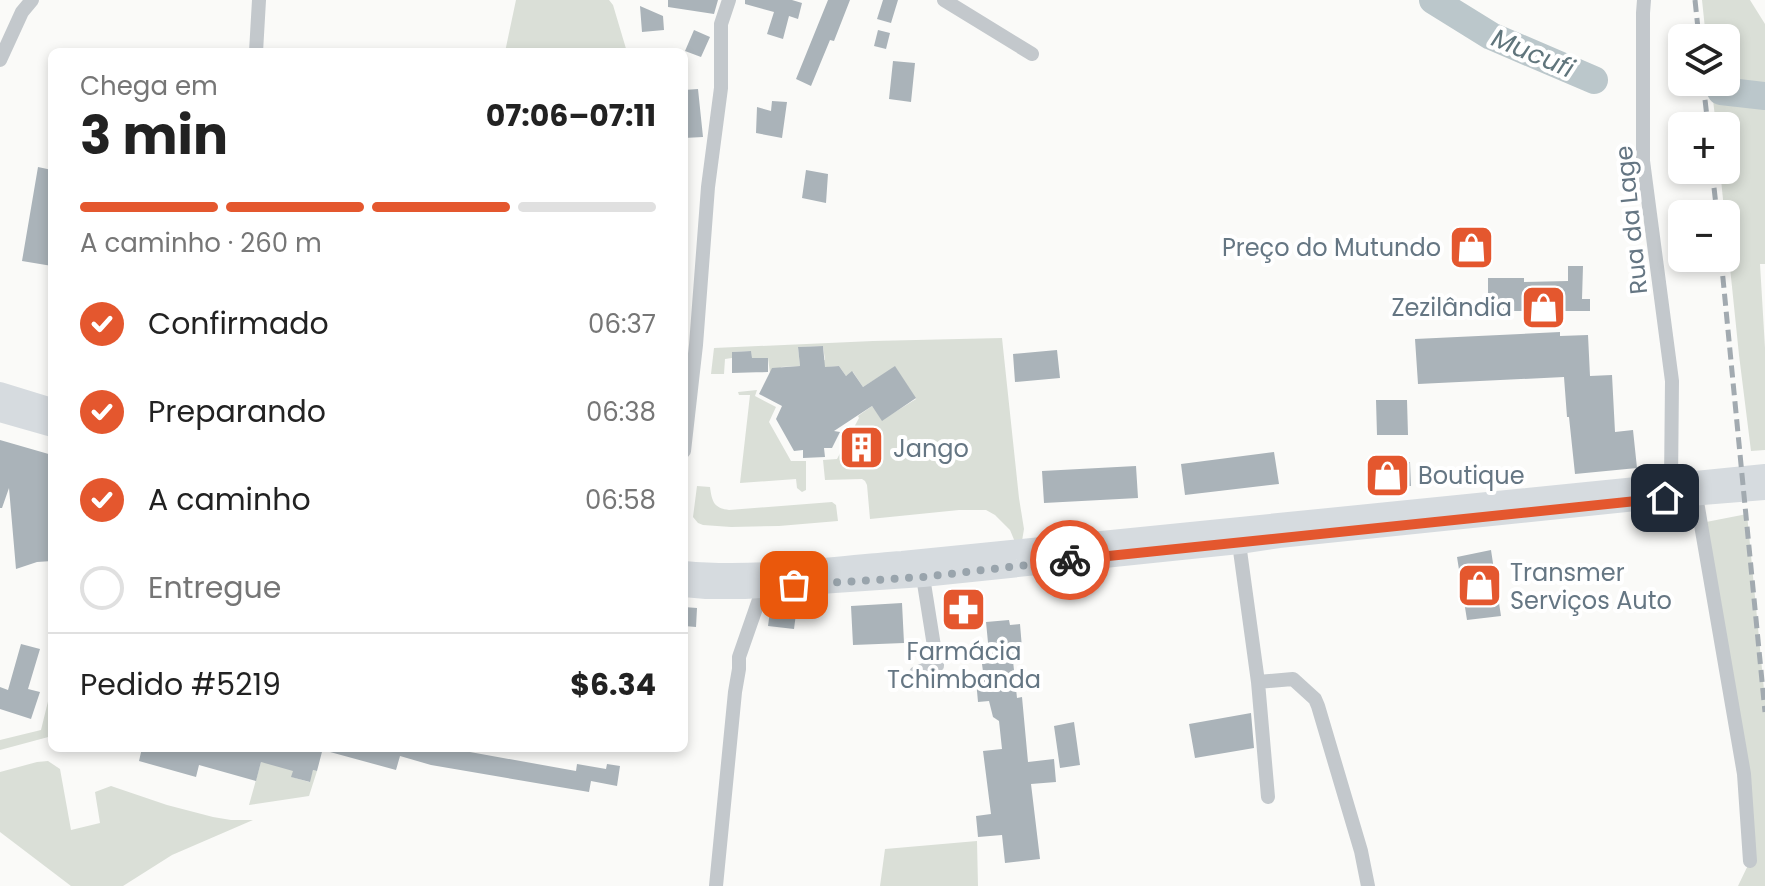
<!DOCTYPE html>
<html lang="pt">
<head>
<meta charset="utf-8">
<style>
	:root { --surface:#fff; --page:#f2f2f2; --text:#222; --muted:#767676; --line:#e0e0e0; --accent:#e4572e }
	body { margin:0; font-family:Poppins,sans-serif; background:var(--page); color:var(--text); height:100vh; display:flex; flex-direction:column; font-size:30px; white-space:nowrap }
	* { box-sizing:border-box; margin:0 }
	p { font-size:26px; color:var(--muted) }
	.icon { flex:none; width:44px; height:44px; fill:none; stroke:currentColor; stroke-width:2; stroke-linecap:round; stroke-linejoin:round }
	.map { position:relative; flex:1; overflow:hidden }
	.details { position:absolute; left:48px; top:48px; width:640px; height:704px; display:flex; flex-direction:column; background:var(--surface); border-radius:12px; box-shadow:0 4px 12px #0003 }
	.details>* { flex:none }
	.fabs { position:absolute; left:1668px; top:24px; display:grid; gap:16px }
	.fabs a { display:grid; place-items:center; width:72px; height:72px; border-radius:12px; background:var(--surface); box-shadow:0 4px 12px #0003; font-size:40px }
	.pin { position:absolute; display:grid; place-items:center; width:68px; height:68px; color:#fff; margin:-34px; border-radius:16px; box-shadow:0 4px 12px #0006 }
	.courier { position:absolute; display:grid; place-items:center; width:80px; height:80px; margin:-40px; border:6px solid #e4572e; border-radius:50%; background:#fff; color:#222; box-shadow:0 2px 10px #0007 }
	.head em { font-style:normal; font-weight:700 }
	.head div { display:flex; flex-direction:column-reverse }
	.head { display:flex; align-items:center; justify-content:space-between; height:136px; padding:0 32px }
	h1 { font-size:52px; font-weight:700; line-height:60px }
	.bar { display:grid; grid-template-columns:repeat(4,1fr); gap:12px 8px; align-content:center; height:96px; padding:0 32px }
	.bar i { height:10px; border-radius:6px; background:var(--line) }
	.bar .selected { background:var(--accent) }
	.bar p { grid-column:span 4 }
	.line { display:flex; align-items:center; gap:20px; padding:0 32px; border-top:2px solid var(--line) }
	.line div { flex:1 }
	ol { padding:0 32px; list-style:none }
	li { display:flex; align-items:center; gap:24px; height:88px }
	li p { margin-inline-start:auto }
	li .icon { padding:8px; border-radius:50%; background:var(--accent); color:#fff; stroke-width:4 }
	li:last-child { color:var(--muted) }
	li i { width:44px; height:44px; border:4px solid var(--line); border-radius:50% }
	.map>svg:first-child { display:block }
	.green { fill:#dadfd7 }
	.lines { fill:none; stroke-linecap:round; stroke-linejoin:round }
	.river { stroke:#bbc7cb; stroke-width:28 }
	.building { fill:#aab3b9 }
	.minor { stroke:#c3c8cc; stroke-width:14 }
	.primary { stroke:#d6dbdf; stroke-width:20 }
	.rail { stroke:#a2aab0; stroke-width:5; stroke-dasharray:12 6; stroke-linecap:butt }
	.done { stroke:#99a4ac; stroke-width:8; stroke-dasharray:0 14.4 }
	.route { stroke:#e4572e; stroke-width:10 }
	.labels { text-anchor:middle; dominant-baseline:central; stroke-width:8; stroke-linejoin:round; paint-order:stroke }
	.street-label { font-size:24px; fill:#657683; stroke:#fff }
	.poi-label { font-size:24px; fill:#657683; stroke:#fff; text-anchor:start }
	.water-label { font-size:26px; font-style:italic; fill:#60757c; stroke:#fff }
</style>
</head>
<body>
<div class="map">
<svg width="1765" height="886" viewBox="0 0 1765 886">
	<rect width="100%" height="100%" fill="#fafaf8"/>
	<path class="green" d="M516 0H609L613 5 627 52H505Z
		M1702 0H1750L1765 24V264H1760L1765 348V450L1751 451 1739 355 1720 170H1726V126H1716L1711 82H1726V38H1706Z
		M1002 338 1019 498 1024 529 1022 541 1015 542 1010 530 995 515 986 510H959L870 519 867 485 865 481 862 479 825 480 823 460 837 459 859 418 858 416 872 406 882 420 916 399 895 367 863 387 853 372 846 376 839 366 816 368 815 361 825 360 823 346 798 347 800 366 781 367 777 377 770 373 768 358H759V369H752L751 351 732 352V358L725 359 724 374H711L714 348 873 341Z
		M757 390 755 396 776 407 769 422 791 461H806V490L802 492 797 488 796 479 740 483 750 395H739L738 392Z
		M697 486 710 487C712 502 714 508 729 510L832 502 836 505 838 521 779 526 731 527 703 525 698 523 693 517Z
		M1747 514 1765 700V886H1738L1750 861 1701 523Z
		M52 685V736L0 750V740L41 730Z
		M48 761 60 769 71 830 100 823 95 792 111 786 167 805 213 817 231 820H253L172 855 123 886H71L0 832V772L37 762Z
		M261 762 295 765 292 777 309 782 313 770 317 771 309 796 249 805Z
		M977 841 978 886H880L885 849Z"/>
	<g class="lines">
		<path class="river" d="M1433 0 1491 36 1594 80
			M1721 91 1765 96"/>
	</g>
	<path class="building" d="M668 0H718L714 14 668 7Z
		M745 0H792L802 3 798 19 789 16 783 39 767 34 774 12 745 4Z
		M828 0H850L834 41 830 40 811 86 796 79Z
		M883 0H898L891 23 877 19Z
		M640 6 663 16 664 30 642 32Z
		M694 30 710 37 701 57 685 51Z
		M878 30 890 33 886 49 874 46Z
		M893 61 915 63 911 102 889 99Z
		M698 89 703 137 684 138V90Z
		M772 101 787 102 782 138 756 133 757 107 771 111Z
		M38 167 52 170V266L22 261Z
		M806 170 828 174 826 203 802 198Z
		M1568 266H1583L1582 299H1590V311H1488V278H1524V282L1568 281Z
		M1560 332V336L1588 335 1590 376 1612 375 1615 432 1633 430 1637 468 1575 474 1569 417H1567L1564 377 1418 384 1415 339Z
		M823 346 825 367 839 366 846 376 852 371 863 387 895 366 916 398 882 421 872 406 834 431 840 432 832 448H824L825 457 803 458V450L794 451 776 419 782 406 759 394 772 368 800 366 798 347Z
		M1057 350 1060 378 1015 382 1013 354Z
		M751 351 752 358H768V372L732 373V352Z
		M1376 400H1407L1408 435H1377Z
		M847 433 867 437 870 440 874 446 871 457 860 461 853 457Z
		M0 440 52 455V561L37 562 16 569 9 488 2 508H0Z
		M1274 452 1279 484 1185 495 1181 464Z
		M1410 462 1411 486 1374 487 1373 463Z
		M1136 466 1138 498 1044 503 1042 471Z
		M1491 550 1501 616 1467 620 1457 557Z
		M975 597 977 621 953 623 951 599Z
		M902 603 904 643 853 645 851 606Z
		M771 604 797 606 794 629 768 626Z
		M684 607 697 608 696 627 684 626Z
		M1009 620 1010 625 1020 624 1023 660 1013 661 1017 698 1022 697 1028 762 1054 759 1056 782 1031 784 1040 859 1005 863 1002 835 978 837 976 816 991 814 983 751 1002 749 999 721 993 717 989 701 978 702 976 680 984 679 982 664 990 663 986 622Z
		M21 644 40 649 28 689 40 692 31 719 0 709V687L8 690Z
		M1251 713 1254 748 1195 758 1189 724Z
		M1074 722 1080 765 1060 768 1054 726Z
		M142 748H323L317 771 313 770 310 782 291 777 293 771 261 762 256 781 199 765 196 777 139 761Z
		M331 748H448L576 771 577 764 606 769 607 764 620 766 617 786 591 781 589 792 431 765 400 756 396 770 330 752Z"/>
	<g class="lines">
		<path class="minor" d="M944 0 1032 54
			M1644 0 1643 13V161L1672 381 1671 483
			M256 52 259 0
			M0 60 22 12 32 0
			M684 451 696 345 708 187 721 88V24L729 0
			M1696 496 1744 774 1750 861
			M1238 536 1258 682 1268 797
			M916 673 937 665 923 577
			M1258 682 1293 679 1315 699 1318 706 1361 851 1368 886
			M716 886 735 692 739 669V657L763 588"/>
		<path class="primary" d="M0 392 52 408
			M0 412 52 427
			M684 571C756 578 831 566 902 561L1765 474
			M684 587 706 589H745L923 577 1239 544 1279 538 1665 498 1765 490"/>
		<path class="rail" d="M1695 0 1699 38
			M1703 82 1708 126
			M1712 170 1717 214
			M1721 258 1765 712"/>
	</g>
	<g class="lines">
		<path class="done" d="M794 585 923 577 1070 560"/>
		<path class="route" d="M1070 560 1665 498"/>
	</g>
	<defs>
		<symbol id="shop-square" viewBox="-11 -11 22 22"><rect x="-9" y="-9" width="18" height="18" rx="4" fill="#e4572e" stroke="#fff"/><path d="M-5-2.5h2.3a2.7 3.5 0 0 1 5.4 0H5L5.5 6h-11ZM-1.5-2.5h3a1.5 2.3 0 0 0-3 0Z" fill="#fff"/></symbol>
		<symbol id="building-square" viewBox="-11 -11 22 22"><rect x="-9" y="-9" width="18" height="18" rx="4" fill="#e4572e" stroke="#fff"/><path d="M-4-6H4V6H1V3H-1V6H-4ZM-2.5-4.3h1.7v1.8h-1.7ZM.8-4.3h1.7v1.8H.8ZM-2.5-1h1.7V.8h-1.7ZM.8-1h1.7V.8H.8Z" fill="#fff"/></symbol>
		<symbol id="pharmacy-square" viewBox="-11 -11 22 22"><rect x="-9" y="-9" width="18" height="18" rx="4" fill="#e4572e" stroke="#fff"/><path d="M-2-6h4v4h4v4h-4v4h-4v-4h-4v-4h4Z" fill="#fff"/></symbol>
	</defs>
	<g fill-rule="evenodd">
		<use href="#shop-square" x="1446" y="222" width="51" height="51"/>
		<use href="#shop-square" x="1518" y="282" width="51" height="51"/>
		<use href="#building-square" x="836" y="422" width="51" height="51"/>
		<use href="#shop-square" x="1362" y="450" width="51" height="51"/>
		<use href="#shop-square" x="1454" y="560" width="51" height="51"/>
		<use href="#pharmacy-square" x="938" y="584" width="51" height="51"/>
	</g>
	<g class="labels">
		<g class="street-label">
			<text transform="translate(1631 220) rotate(-96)">Rua da Lage</text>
		</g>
		<g class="poi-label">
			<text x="1441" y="247" text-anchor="end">Preço do Mutundo</text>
			<text x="1512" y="307" text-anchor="end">Zezilândia</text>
			<text x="893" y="448">Jango</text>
			<text x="1418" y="475">Boutique</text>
			<text x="1510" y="572">Transmer<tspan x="1510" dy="28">Serviços Auto</tspan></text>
			<text x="964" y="651" text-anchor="middle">Farmácia<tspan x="964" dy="28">Tchimbanda</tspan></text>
		</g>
		<g class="water-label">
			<text transform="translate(1533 53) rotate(23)">Mucufi</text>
		</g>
	</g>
</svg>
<div class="fabs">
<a><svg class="icon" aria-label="layers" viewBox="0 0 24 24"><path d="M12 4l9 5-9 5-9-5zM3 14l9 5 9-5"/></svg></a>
<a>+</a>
<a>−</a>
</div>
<div class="pin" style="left:794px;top:585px;background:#ea580c"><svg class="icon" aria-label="bag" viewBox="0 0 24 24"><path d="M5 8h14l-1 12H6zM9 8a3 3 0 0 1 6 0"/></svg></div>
<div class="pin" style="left:1665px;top:498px;background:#1f2937"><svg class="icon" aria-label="home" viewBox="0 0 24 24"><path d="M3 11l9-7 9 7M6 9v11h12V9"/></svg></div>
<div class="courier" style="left:1070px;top:560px"><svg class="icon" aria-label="bike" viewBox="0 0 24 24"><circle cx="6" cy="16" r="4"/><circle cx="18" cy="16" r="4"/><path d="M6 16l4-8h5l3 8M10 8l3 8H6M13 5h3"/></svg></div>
<section class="details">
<div class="head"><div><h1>3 min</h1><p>Chega em</p></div><em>07:06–07:11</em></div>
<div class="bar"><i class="selected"></i><i class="selected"></i><i class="selected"></i><i></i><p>A caminho · 260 m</p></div>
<ol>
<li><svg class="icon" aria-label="check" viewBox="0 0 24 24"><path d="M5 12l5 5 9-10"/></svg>Confirmado<p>06:37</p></li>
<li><svg class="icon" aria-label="check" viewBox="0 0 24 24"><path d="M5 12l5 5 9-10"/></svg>Preparando<p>06:38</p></li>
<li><svg class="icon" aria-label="check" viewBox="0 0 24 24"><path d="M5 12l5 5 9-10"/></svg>A caminho<p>06:58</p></li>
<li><i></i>Entregue</li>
</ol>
<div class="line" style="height:104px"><div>Pedido #5219</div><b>$6.34</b></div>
</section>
</div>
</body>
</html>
